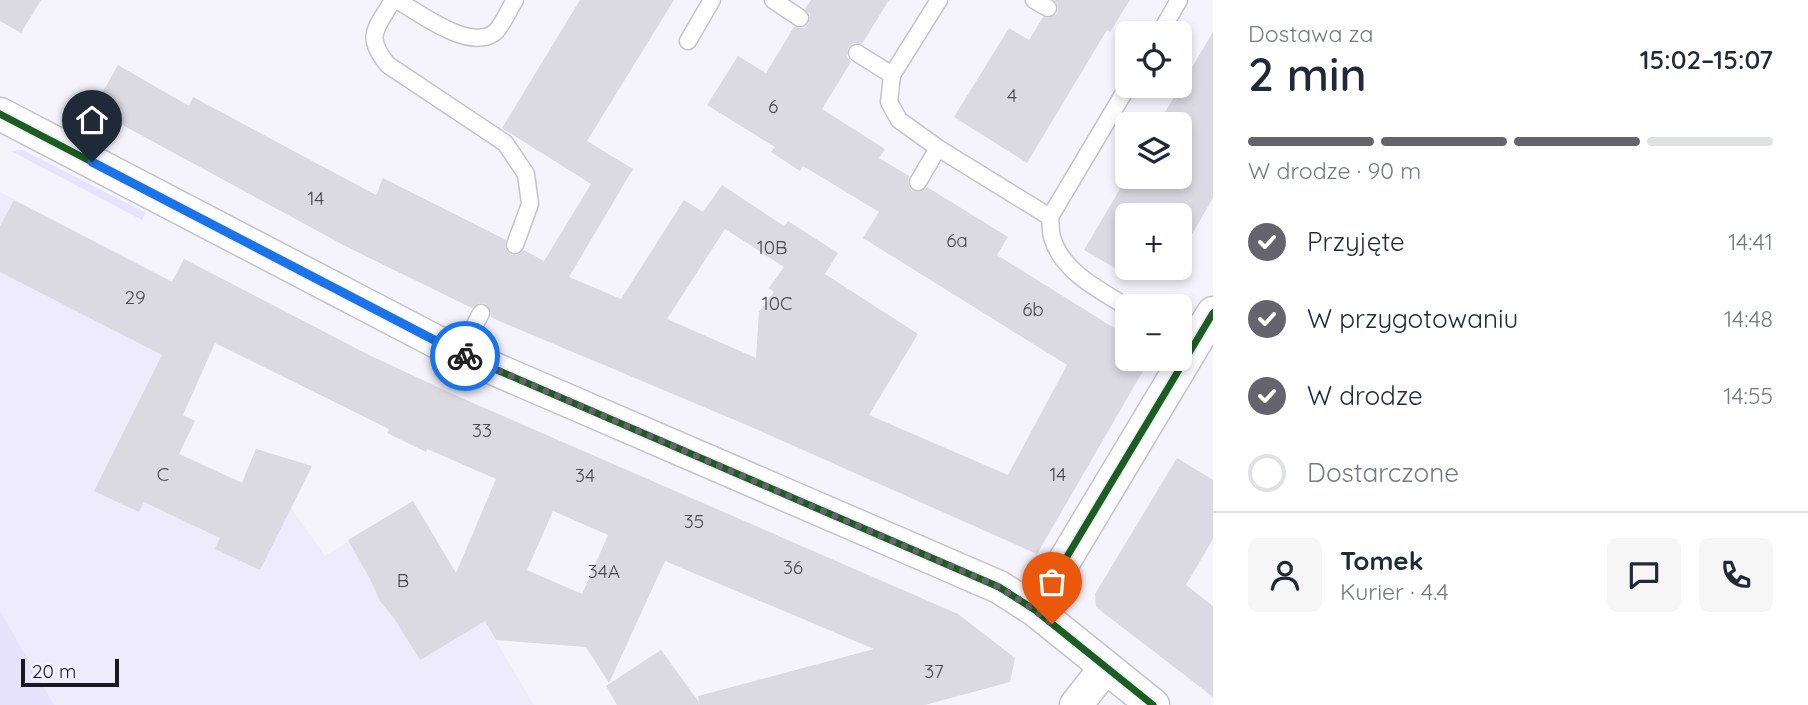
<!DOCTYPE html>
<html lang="pl">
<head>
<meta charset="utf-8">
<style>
	:root { --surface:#fff; --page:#f6f6f7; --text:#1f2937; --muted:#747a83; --line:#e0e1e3; --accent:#65646c }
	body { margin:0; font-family:Quicksand,sans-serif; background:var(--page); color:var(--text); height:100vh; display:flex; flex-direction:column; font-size:26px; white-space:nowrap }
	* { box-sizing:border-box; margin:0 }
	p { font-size:23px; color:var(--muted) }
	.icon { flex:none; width:38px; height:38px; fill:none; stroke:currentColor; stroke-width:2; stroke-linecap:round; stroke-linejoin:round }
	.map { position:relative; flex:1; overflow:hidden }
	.sheet { display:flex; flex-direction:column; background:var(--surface); width:595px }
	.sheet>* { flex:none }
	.tools { position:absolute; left:1115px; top:21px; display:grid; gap:14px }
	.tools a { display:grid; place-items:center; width:77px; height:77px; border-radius:10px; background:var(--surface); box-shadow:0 4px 10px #0003; font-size:35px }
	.scale { position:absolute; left:21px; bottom:18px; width:98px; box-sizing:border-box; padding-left:7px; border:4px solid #18161f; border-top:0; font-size:19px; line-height:24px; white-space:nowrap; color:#18161f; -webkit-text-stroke:5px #f2f0ff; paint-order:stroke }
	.pin { position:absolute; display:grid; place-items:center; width:60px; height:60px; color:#fff; margin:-72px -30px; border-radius:50% 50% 50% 0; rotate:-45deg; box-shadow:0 0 7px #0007 }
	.pin .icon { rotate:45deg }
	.courier { position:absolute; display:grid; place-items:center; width:70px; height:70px; margin:-35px; border:5px solid #1a73e8; border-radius:50%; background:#fff; color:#222; box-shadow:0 2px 9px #0007 }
	.summary em { font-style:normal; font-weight:600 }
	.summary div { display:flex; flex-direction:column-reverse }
	.summary { display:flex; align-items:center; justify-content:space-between; height:119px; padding:0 35px }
	h1 { font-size:46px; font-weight:600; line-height:52px }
	.bar { display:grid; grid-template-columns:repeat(4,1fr); gap:10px 7px; align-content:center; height:84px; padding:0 35px }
	.bar i { height:9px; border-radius:5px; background:var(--line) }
	.bar .current { background:var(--accent) }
	.bar p { grid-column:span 4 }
	.line { display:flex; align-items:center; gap:18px; padding:0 35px; border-top:2px solid var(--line) }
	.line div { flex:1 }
	.round { display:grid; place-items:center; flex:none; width:74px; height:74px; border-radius:10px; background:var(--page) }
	ol { padding:0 35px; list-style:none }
	li { display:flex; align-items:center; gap:21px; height:77px }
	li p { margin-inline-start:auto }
	li .icon { padding:7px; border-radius:50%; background:var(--accent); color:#fff; stroke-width:4 }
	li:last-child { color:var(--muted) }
	li i { width:38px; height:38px; border:4px solid var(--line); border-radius:50% }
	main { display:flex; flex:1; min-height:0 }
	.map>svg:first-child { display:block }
	.built { fill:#edebfc }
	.green { fill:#e7e3fd }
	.building { fill:#dbd9e2; fill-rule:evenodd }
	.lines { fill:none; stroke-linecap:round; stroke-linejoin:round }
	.lane-casing { stroke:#c4c2ca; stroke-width:19 }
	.street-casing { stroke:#c4c2ca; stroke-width:35 }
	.lane { stroke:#fefdff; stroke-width:16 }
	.street { stroke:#fefdff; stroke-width:32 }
	.cycleway-casing { stroke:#f2f0ff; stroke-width:11 }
	.cycleway { stroke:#1b5e20; stroke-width:7 }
	.done { stroke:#65646c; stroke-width:7; stroke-dasharray:0 12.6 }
	.route { stroke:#1a73e8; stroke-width:9 }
	.labels { text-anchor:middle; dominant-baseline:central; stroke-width:5; stroke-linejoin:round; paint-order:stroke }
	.number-label { font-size:19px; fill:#4b4952 }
</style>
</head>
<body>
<main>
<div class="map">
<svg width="1213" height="705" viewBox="0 0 1213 705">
	<rect width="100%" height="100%" fill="#f5f4fc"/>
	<path class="built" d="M0 192 172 281 184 259 175 411 195 421 179 454 242 482 256 449 312 466 291 508 325 556 413 501 534 705H0Z"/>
	<path class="green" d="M23 150 146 213 142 220 11 151Z
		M0 611 54 705H0Z"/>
	<path class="building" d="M0 0H41L21 33 0 21Z
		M580 0H674L587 141 633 169 569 277 621 299 684 200 703 212 722 185 784 226 788 221 838 253 825 274 918 334 869 415 1008 475 1067 365 863 238 879 212 803 166 800 171 771 152 775 147 707 105 738 56 766 73 794 27 804 28 809 23 810 14 805 9 811 0H889L862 44 853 43 848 48 847 57 851 62 822 109 885 149 879 158 909 176 908 183 912 191 919 192 927 187 1008 237 997 255 1127 336V343L1118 359H1150L1037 554 749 426 499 321 491 317V312L486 304 480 303 472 308 347 247 93 109 118 65 189 106 193 97 376 195 383 178 506 240 505 247 511 255H517L524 250 544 261 591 184 502 128ZM725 229 784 267 769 288 774 292 759 312 756 358 667 319Z
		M1054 0H1130L1110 32 1107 30 1027 163 954 117 1009 28 1029 40 1043 17 1049 18 1057 14 1058 7Z
		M1213 32V198L1180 255V215H1127V275L1084 250 1127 177H1180V124H1158Z
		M14 200 172 282 184 259 369 355 457 396 958 614 1015 658 1010 682 925 705H617L606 686 661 650 699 702 698 696 874 649 665 561 609 683 586 647 496 640 485 621 420 660 394 618 380 601 370 579 348 540 413 501 456 573 496 479 427 449 426 452 387 433 389 429 215 343 183 415 195 421 179 454 242 483 256 449 312 466 260 570 215 549 220 538 144 502 139 512 94 491 162 355 0 272V226ZM553 511 608 535 582 594 527 570Z
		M1177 458 1213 480V539L1186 585 1213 606V697L1096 607 1095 594Z"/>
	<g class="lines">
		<defs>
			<path id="lane" d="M393 0C376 29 364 36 388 65L505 143 526 174 530 204 515 245
				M397 0C419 13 469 51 494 33 502 27 509 9 515 0
				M773 0 800 18
				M1034 0 1048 8
				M1160 33 1179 0
				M688 41 712 0
				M857 53 892 75 889 102 899 120 938 148 1050 217C1051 224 1050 233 1053 240 1064 273 1100 290 1127 307
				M892 75 939 0
				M918 182 938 148
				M1050 217 1128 86
				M460 354 481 313"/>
			<path id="street" d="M0 114 460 354 999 587 1035 610 1153 705
				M1035 610 1213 313
				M1076 705 1105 668"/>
		</defs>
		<use href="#lane" class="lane-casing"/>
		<use href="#street" class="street-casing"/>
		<use href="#lane" class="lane"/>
		<use href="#street" class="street"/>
		<defs>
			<path id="cycleway" d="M0 114 460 354 999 587 1035 610 1153 705
				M1035 610 1213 313"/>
		</defs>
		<use href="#cycleway" class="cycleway-casing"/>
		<use href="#cycleway" class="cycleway"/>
	</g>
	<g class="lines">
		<path class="done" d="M465 356 999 587 1035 610 1052 624"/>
		<path class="route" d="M92 162 465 356"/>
	</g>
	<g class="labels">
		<g class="number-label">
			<text x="1012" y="95">4</text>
			<text x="773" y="106">6</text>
			<text x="316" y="198">14</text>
			<text x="957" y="240">6a</text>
			<text x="772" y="247">10B</text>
			<text x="135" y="297">29</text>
			<text x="777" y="303">10C</text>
			<text x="1033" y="309">6b</text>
			<text x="482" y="430">33</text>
			<text x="163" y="474">C</text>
			<text x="1058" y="474">14</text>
			<text x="585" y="475">34</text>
			<text x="694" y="521">35</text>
			<text x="793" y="567">36</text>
			<text x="604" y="571">34A</text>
			<text x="403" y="580">B</text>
			<text x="934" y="671">37</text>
		</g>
	</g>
</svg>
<div class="tools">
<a><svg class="icon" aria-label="locate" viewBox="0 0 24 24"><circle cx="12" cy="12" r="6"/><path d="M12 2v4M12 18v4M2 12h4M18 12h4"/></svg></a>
<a><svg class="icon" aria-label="layers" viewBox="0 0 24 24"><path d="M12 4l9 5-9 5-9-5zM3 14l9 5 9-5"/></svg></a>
<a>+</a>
<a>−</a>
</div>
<div class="scale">20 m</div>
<div class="pin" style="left:1052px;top:624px;background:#ea580c"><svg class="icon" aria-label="bag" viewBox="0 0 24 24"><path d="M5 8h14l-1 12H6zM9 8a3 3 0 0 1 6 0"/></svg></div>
<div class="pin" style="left:92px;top:162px;background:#1f2937"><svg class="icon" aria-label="home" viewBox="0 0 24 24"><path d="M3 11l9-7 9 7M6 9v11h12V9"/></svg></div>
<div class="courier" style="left:465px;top:356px"><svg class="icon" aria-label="bike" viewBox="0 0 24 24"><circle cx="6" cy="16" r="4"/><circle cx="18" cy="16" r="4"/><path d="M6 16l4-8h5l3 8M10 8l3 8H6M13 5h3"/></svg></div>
</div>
<section class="sheet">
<div class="summary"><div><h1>2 min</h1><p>Dostawa za</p></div><em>15:02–15:07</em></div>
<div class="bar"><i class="current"></i><i class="current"></i><i class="current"></i><i></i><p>W drodze · 90 m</p></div>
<ol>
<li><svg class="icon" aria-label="check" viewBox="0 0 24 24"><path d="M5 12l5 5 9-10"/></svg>Przyjęte<p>14:41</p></li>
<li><svg class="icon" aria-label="check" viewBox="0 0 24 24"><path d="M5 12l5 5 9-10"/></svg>W przygotowaniu<p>14:48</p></li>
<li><svg class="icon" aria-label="check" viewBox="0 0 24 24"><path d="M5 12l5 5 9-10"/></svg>W drodze<p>14:55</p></li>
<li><i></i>Dostarczone</li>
</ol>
<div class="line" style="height:126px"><a class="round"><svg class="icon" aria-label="person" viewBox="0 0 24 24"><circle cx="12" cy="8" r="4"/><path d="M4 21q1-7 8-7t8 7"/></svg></a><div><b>Tomek</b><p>Kurier · 4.4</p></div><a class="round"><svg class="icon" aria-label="chat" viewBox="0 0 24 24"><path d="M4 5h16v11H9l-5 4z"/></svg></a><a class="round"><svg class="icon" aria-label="phone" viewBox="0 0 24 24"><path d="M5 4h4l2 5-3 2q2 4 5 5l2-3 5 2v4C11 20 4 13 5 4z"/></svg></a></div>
</section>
</main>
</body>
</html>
